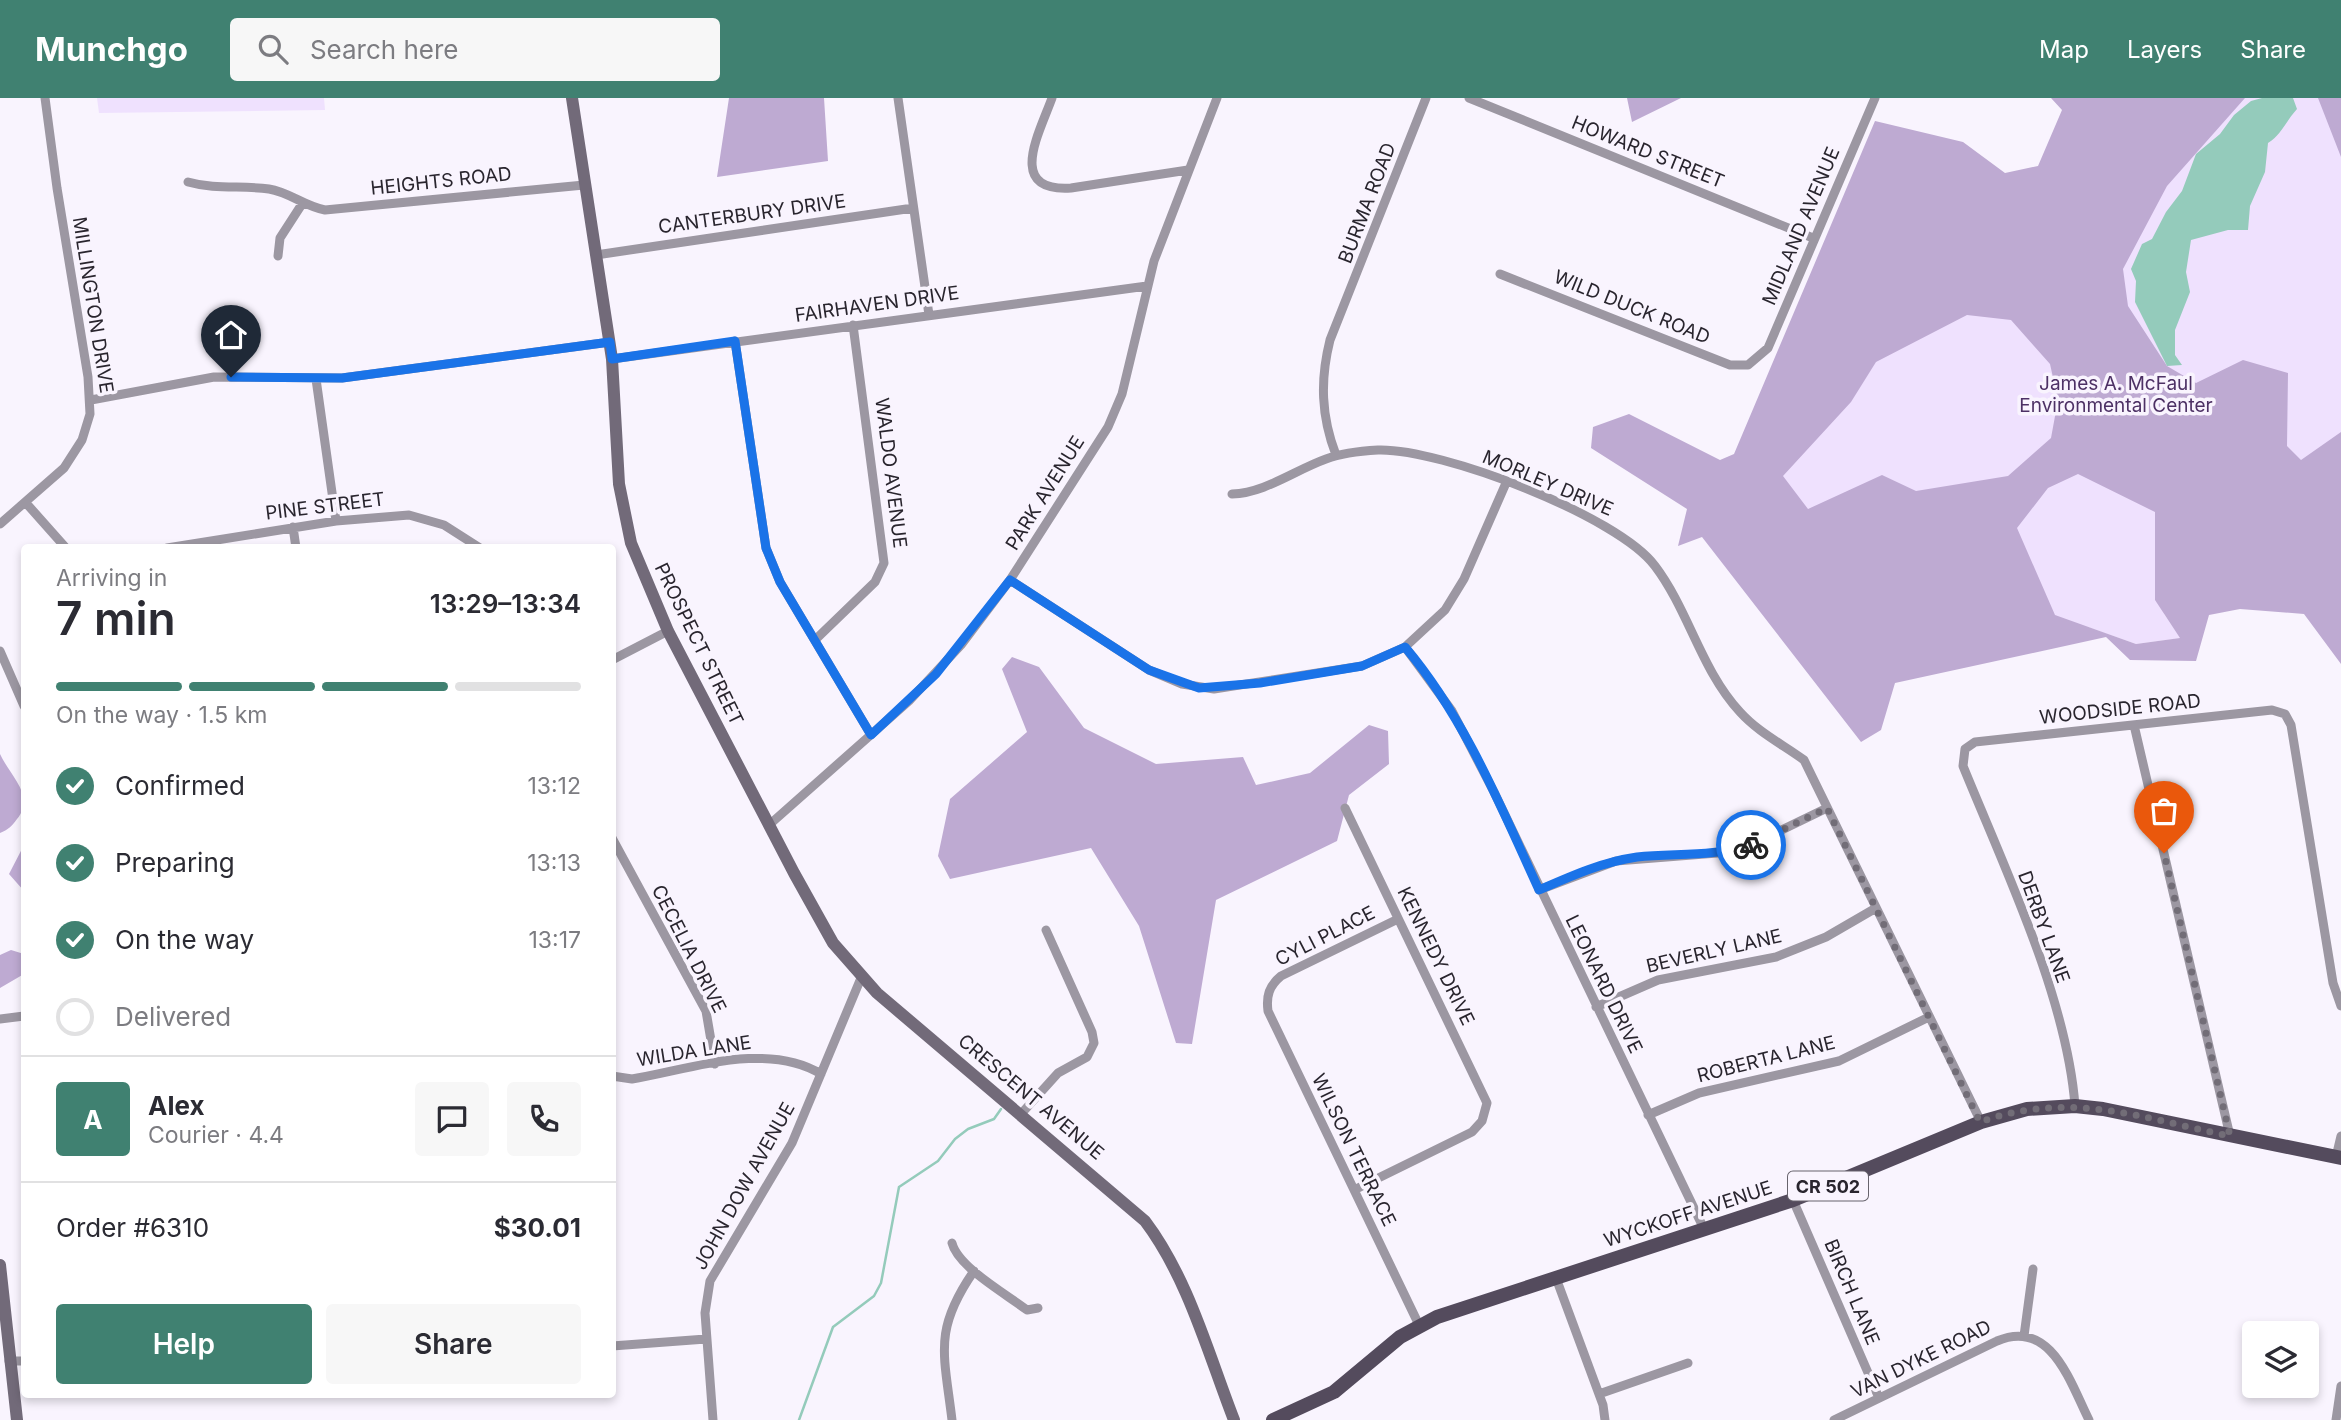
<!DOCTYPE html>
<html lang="en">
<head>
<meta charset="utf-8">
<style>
	:root { --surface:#fff; --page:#f7f7f7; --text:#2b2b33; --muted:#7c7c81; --line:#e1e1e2; --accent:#408171 }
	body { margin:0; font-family:Inter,sans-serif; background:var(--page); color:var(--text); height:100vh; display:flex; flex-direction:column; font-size:26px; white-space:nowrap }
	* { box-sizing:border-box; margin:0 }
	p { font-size:23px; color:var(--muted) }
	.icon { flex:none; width:38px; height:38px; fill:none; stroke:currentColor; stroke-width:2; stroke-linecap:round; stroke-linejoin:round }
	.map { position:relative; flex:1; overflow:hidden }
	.details { position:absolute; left:21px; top:446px; width:595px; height:854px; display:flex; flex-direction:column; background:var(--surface); border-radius:7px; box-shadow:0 4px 10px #0003 }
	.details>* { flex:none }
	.tools { position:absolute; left:2242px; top:1223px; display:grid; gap:14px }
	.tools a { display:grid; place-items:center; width:77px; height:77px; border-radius:7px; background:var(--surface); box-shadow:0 4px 10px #0003; font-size:35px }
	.pin { position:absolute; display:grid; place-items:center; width:60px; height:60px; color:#fff; margin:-72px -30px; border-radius:50% 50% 50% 0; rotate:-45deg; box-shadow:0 0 7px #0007 }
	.pin .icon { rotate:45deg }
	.courier { position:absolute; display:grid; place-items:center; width:70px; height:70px; margin:-35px; border:5px solid #1a73e8; border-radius:50%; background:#fff; color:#222; box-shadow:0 2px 9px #0007 }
	.headline em { font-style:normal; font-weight:600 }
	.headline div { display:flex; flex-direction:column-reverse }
	.headline { display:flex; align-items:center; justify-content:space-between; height:119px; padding:0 35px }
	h1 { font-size:46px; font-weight:600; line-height:52px }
	.bar { display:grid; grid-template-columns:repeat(4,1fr); gap:10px 7px; align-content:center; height:84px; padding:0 35px }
	.bar i { height:9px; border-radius:5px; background:var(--line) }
	.bar .on { background:var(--accent) }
	.bar p { grid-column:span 4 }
	.line { display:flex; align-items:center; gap:18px; padding:0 35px; border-top:2px solid var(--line) }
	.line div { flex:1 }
	.round { display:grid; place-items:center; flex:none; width:74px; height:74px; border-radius:7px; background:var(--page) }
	ol { padding:0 35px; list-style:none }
	li { display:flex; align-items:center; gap:21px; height:77px }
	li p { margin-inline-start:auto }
	li .icon { padding:7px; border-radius:50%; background:var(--accent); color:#fff; stroke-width:4 }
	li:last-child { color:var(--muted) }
	li i { width:38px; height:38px; border:4px solid var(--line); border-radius:50% }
	.cta { display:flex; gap:14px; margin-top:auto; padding:14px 35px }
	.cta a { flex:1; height:80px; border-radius:7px; background:var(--accent); color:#fff; font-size:28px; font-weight:600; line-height:80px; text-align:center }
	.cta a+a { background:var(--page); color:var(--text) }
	header { display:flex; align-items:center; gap:42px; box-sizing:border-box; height:98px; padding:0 35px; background:var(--accent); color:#fff }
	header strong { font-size:33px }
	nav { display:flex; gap:38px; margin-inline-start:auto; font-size:24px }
	.search { width:490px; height:63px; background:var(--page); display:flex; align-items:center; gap:18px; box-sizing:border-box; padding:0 24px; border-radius:7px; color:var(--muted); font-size:26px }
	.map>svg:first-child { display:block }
	.green { fill:#efe1fe }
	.forest { fill:#beaad2; fill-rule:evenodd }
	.water { fill:#94cbbb }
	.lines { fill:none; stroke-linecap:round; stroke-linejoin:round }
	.stream { stroke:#94cbbb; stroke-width:2.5 }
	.minor { stroke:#9c97a2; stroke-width:9 }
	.secondary { stroke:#726a79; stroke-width:12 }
	.primary { stroke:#544b5d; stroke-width:14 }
	.done { stroke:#726d77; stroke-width:7; stroke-dasharray:0 12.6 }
	.route { stroke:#1a73e8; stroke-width:9 }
	.labels { text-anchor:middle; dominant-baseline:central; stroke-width:7; stroke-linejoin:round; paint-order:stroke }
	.shield { fill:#f9f4fe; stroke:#67636c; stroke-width:2 }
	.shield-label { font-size:18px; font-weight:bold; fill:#29252e }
	.street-label { font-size:19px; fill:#29252e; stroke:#f9f4fe }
	.park-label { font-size:19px; fill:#4d3165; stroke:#f9f4fe }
</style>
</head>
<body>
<header>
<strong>Munchgo</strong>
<div class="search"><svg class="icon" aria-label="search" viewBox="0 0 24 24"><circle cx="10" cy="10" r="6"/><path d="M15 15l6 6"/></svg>Search here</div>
<nav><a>Map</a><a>Layers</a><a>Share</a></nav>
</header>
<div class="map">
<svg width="2341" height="1322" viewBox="0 0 2341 1322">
	<rect width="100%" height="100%" fill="#f9f4fe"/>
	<path class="green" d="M97 0H324L325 12 99 15Z
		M2197 0H2341V482L2164 516 2181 540 2136 546 2088 529 1846 573 1766 343Z"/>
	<path class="forest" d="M729 0H824L828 63 717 79Z
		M1627 0H1681L1632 24Z
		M2051 0H2245L2167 88 2123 171 2128 208 2167 268 2196 285 2243 262 2288 275 2287 348 2301 362 2341 334V566L2304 516 2240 511 2209 517 2196 563 2130 562 2106 539 1895 585 1881 632 1861 644 1702 439 1678 448 1687 411 1591 350 1593 329 1629 316 1720 362 1734 356 1875 23 1963 44 2005 75 2038 68 2062 12ZM1967 217 2011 222 2050 266 2058 302 2051 340 2008 378 1916 393 1882 377 1808 411 1783 378 1851 304 1876 264ZM2078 376 2155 414V502L2180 540 2136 546 2055 517 2017 430 2048 390Z
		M2318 0H2341V59Z
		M1012 559 1039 569 1084 630 1156 666 1243 659 1256 687 1310 675 1369 627 1388 633 1389 666 1349 697 1337 743 1216 802 1192 946 1176 945 1139 828 1091 750 950 781 938 758 950 701 1027 634 1002 571Z
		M0 656C10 678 36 698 17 721 12 728 8 732 0 735Z
		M24 747V793L9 776Z
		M11 852 24 856V876L0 890V857Z"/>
	<path class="water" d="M2262 0H2293L2297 11C2286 23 2282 36 2268 45L2265 74 2250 108 2248 132H2228L2191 142 2186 174 2190 194 2175 232V257L2182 267 2167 268 2135 204 2136 183 2131 171 2142 146 2152 141 2166 114 2182 93 2196 56 2220 36 2234 17 2251 3Z"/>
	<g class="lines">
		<path class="stream" d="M799 1322 833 1229 874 1198 881 1185 899 1089 938 1063 955 1041 968 1031 994 1021 1001 1011"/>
		<path class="minor" d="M898 0 929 217
			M1052 0C1039 36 1006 94 1071 90L1188 72
			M1469 0 1813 140
			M188 84C216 92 242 87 269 91 289 94 304 108 325 112L584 87
			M596 157 913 110
			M278 158 280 140 302 106
			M1500 176 1730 267H1748L1768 250 1875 0
			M735 243 766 450 780 484 871 637
			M612 261 1147 188
			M316 281 336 423
			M91 302 214 279 342 280 610 244
			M1336 357C1321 318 1320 282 1330 242L1426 0
			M1232 396C1265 395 1295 372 1326 361 1342 355 1360 353 1378 352 1441 350 1618 418 1655 468 1689 513 1701 572 1740 614 1758 634 1782 646 1804 662L1981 1024
			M26 405 66 450
			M0 426 64 370 82 342 90 316 88 279 57 90 45 0
			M293 429 296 450
			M167 450 336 423 409 417 444 427 480 450
			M1010 482 1149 572 1182 586 1214 591 1362 568 1405 549 1445 512 1464 481 1506 385
			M815 542 875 484 884 465 853 227
			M1405 549 1452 613 1494 694 1704 1131
			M0 553 24 608
			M612 562 668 533
			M2134 627 2230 1038
			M1345 710 1487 1005 1482 1023 1472 1034 1354 1092
			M769 727 909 603 961 547 1010 482 1108 329 1122 296 1154 163 1217 0
			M612 740 706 913 715 966
			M1539 792 1616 763 1730 754 1751 747 1827 710
			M1398 821 1281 878C1269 888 1266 898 1268 913L1419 1227
			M1596 909 1658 882 1776 859 1826 839 1876 810
			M0 921 24 918
			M612 978 632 981C691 971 767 943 821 976
			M2075 1008C2067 900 2004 769 1963 668L1965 651 1975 644 2272 612 2285 616 2291 627 2333 885 2341 908
			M1021 1016 1058 975 1087 959 1094 945 1092 934 1046 832
			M1648 1017 1699 995 1839 963 1929 919
			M2336 1059 2341 1038
			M1793 1102 1879 1300
			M952 1145C958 1169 1006 1196 1027 1212L1038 1210
			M1556 1180 1603 1307 1605 1322
			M2024 1238 2033 1171
			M612 1248 706 1241
			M9 1263H24
			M1599 1296 1688 1265
			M713 1322 705 1215 710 1183 792 1045 861 880
			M952 1322C944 1255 933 1232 974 1173
			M1834 1322 1997 1243C2051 1220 2070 1284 2089 1322
			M2336 1322 2341 1288"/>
		<path class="secondary" d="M572 0 612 261 619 386 631 445 668 533 794 775 833 845 877 895 1145 1123C1188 1180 1208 1255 1234 1322
			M0 1167 17 1322"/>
		<path class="primary" d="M1273 1322 1334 1294 1400 1239 1437 1219 1793 1102 1981 1024 2027 1011 2075 1008 2103 1011 2341 1060"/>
	</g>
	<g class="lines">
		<path class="done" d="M1751 747 1827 710 1980 1024C2070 992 2141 1020 2230 1038L2164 755"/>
		<path class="route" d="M231 279 342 280 610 244 612 261 735 243 766 450 780 484 871 637 936 576 1010 482 1149 572 1199 590 1260 585 1362 568 1405 549C1465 620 1501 709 1539 792 1571 778 1602 764 1637 759 1677 755 1712 759 1751 747"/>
	</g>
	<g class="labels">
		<rect class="shield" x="1788" y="1073.5" width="80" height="29" rx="5"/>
		<g class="shield-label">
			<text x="1828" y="1088">CR 502</text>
		</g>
		<g class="street-label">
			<text transform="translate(1648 54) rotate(22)">HOWARD STREET</text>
			<text transform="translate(441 83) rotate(-6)">HEIGHTS ROAD</text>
			<text transform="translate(1367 105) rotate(-69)">BURMA ROAD</text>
			<text transform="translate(752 116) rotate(-8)">CANTERBURY DRIVE</text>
			<text transform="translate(1801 128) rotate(-67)">MIDLAND AVENUE</text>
			<text transform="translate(877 206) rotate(-8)">FAIRHAVEN DRIVE</text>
			<text transform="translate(93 207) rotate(81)">MILLINGTON DRIVE</text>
			<text transform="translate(1632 209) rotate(22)">WILD DUCK ROAD</text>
			<text transform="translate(891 375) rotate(83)">WALDO AVENUE</text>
			<text transform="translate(1548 385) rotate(23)">MORLEY DRIVE</text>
			<text transform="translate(1045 395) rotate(-58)">PARK AVENUE</text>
			<text transform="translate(325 408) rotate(-7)">PINE STREET</text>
			<text transform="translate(699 546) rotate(64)">PROSPECT STREET</text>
			<text transform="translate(2120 611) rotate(-6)">WOODSIDE ROAD</text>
			<text transform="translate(2044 829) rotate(70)">DERBY LANE</text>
			<text transform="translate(1325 838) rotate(-27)">CYLI PLACE</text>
			<text transform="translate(689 851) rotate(63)">CECELIA DRIVE</text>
			<text transform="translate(1714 853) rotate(-13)">BEVERLY LANE</text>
			<text transform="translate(1436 858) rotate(64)">KENNEDY DRIVE</text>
			<text transform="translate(1604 886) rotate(64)">LEONARD DRIVE</text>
			<text transform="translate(694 953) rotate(-9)">WILDA LANE</text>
			<text transform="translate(1766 961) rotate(-14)">ROBERTA LANE</text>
			<text transform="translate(1031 999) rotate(40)">CRESCENT AVENUE</text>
			<text transform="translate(1354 1052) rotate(64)">WILSON TERRACE</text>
			<text transform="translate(744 1088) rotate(-61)">JOHN DOW AVENUE</text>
			<text transform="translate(1688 1116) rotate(-18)">WYCKOFF AVENUE</text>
			<text transform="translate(1852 1194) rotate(67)">BIRCH LANE</text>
			<text transform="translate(1921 1261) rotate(-26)">VAN DYKE ROAD</text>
		</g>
		<g class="park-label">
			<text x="2116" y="285">James A. McFaul<tspan x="2116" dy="22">Environmental Center</tspan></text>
		</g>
	</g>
</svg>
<div class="tools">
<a><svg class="icon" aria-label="layers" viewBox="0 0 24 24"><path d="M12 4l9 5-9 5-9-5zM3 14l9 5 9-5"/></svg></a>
</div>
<div class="pin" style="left:2164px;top:755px;background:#ea580c"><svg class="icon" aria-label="bag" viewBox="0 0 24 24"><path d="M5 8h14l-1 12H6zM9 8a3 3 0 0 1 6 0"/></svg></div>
<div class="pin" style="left:231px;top:279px;background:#1f2937"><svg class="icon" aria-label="home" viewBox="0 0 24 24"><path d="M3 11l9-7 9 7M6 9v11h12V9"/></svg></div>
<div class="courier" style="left:1751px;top:747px"><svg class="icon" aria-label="bike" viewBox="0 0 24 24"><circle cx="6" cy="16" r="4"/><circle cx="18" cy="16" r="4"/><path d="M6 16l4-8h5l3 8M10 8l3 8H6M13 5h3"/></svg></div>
<section class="details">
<div class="headline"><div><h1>7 min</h1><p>Arriving in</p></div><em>13:29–13:34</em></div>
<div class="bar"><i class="on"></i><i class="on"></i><i class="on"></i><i></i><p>On the way · 1.5 km</p></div>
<ol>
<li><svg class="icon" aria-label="check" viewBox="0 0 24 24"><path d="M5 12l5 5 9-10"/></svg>Confirmed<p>13:12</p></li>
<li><svg class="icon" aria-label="check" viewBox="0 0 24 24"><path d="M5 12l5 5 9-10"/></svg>Preparing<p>13:13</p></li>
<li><svg class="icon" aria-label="check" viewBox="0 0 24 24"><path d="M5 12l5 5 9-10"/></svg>On the way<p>13:17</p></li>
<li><i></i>Delivered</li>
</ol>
<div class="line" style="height:126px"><b class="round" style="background:var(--accent);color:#fff">A</b><div><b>Alex</b><p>Courier · 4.4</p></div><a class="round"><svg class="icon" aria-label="chat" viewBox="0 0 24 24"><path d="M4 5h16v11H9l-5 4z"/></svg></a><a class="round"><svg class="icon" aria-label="phone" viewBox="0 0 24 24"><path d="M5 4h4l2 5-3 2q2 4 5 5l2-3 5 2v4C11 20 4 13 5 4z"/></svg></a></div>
<div class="line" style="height:91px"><div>Order #6310</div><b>$30.01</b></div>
<div class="cta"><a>Help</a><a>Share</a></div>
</section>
</div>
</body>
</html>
